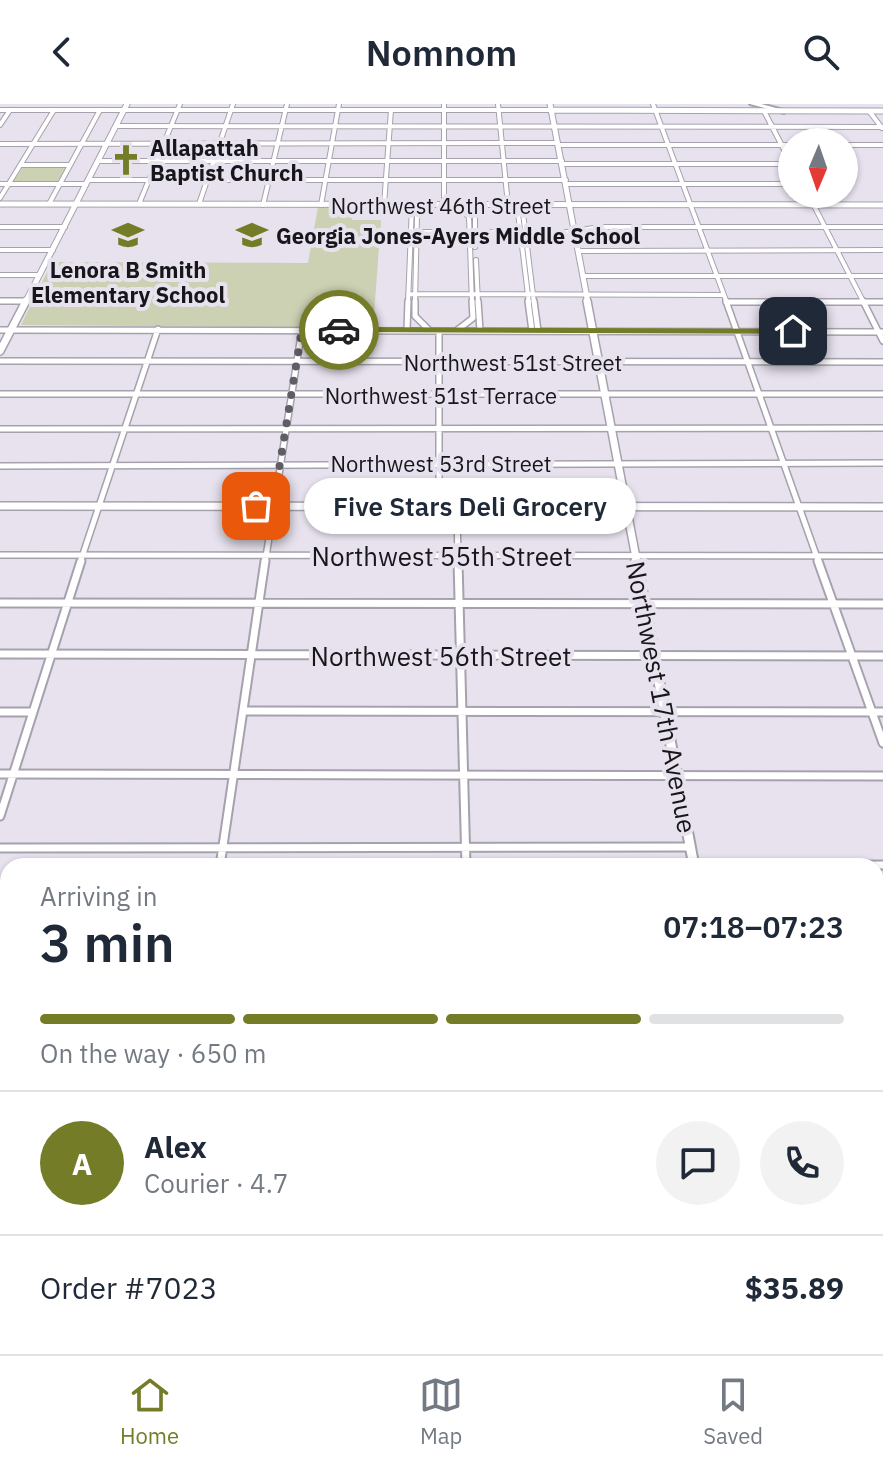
<!DOCTYPE html>
<html lang="en">
<head>
<meta charset="utf-8">
<style>
	:root { --surface:#fff; --page:#f2f2f3; --text:#1f2937; --muted:#747a83; --line:#e0e1e3; --accent:#747c27 }
	body { margin:0; font-family:"IBM Plex Sans",sans-serif; background:var(--page); color:var(--text); height:100vh; display:flex; flex-direction:column; font-size:30px; white-space:nowrap }
	* { box-sizing:border-box; margin:0 }
	p { font-size:26px; color:var(--muted) }
	.icon { flex:none; width:44px; height:44px; fill:none; stroke:currentColor; stroke-width:2; stroke-linecap:round; stroke-linejoin:round }
	.map { position:relative; flex:1; overflow:hidden }
	.details { position:absolute; left:0px; top:754px; width:884px; height:496px; display:flex; flex-direction:column; background:var(--surface); border-radius:24px 24px 0 0; box-shadow:0 2px 6px #0004 }
	.details>* { flex:none }
	.needle { width:52px; rotate:182deg }
	.tools { position:absolute; left:778px; top:24px; display:grid; gap:16px }
	.tools a { display:grid; place-items:center; width:80px; height:80px; border-radius:50%; background:var(--surface); box-shadow:0 2px 6px #0004; font-size:40px }
	.pin { position:absolute; display:grid; place-items:center; width:68px; height:68px; color:#fff; margin:-34px; border-radius:16px; box-shadow:0 4px 12px #0006 }
	.courier { position:absolute; display:grid; place-items:center; width:80px; height:80px; margin:-40px; border:6px solid #747c27; border-radius:50%; background:#fff; color:#222; box-shadow:0 2px 10px #0007 }
	.bubble { position:absolute; height:56px; border-radius:28px; background:var(--surface); box-shadow:0 2px 6px #0004; font-size:26px; font-weight:600; line-height:56px; text-align:center }
	.summary em { font-style:normal; font-weight:600 }
	.summary div { display:flex; flex-direction:column-reverse }
	.summary { display:flex; align-items:center; justify-content:space-between; height:136px; padding:0 40px }
	h1 { font-size:52px; font-weight:600; line-height:60px }
	.bar { display:grid; grid-template-columns:repeat(4,1fr); gap:12px 8px; align-content:center; height:96px; padding:0 40px }
	.bar i { height:10px; border-radius:6px; background:var(--line) }
	.bar .active { background:var(--accent) }
	.bar p { grid-column:span 4 }
	.line { display:flex; align-items:center; gap:20px; padding:0 40px; border-top:2px solid var(--line) }
	.line div { flex:1 }
	.round { display:grid; place-items:center; flex:none; width:84px; height:84px; border-radius:42px; background:var(--page) }
	header { display:flex; justify-content:space-between; align-items:center; height:104px; padding:0 40px; background:var(--surface); font-size:36px; font-weight:600 }
	.tab-bar { display:flex; justify-content:space-around; align-items:center; height:112px; border-top:2px solid var(--line); background:var(--surface); font-size:22px; color:var(--muted) }
	.tab-bar a { display:grid; justify-items:center; gap:4px }
	.tab-bar .active { color:var(--accent) }
	.map>svg:first-child { display:block }
	.green { fill:#ccd1b4 }
	.lines { fill:none; stroke-linecap:round; stroke-linejoin:round }
	.minor-far3-casing { stroke:#a6a2ad; stroke-width:6 }
	.minor-far2-casing { stroke:#a6a2ad; stroke-width:8 }
	.minor-far1-casing { stroke:#a6a2ad; stroke-width:11 }
	.minor-casing { stroke:#a6a2ad; stroke-width:13 }
	.tertiary-casing { stroke:#a6a2ad; stroke-width:7 }
	.secondary-far3-casing { stroke:#a6a2ad; stroke-width:7 }
	.secondary-far2-casing { stroke:#a6a2ad; stroke-width:10 }
	.secondary-far1-casing { stroke:#a6a2ad; stroke-width:13 }
	.secondary-casing { stroke:#a6a2ad; stroke-width:16 }
	.motorway-casing { stroke:#a6a2ad; stroke-width:4 }
	.minor-far3 { stroke:#fff; stroke-width:4 }
	.minor-far2 { stroke:#fff; stroke-width:5 }
	.minor-far1 { stroke:#fff; stroke-width:7 }
	.minor { stroke:#fff; stroke-width:9 }
	.tertiary { stroke:#fff; stroke-width:5 }
	.secondary-far3 { stroke:#fff; stroke-width:5 }
	.secondary-far2 { stroke:#fff; stroke-width:7 }
	.secondary-far1 { stroke:#fff; stroke-width:9 }
	.secondary { stroke:#fff; stroke-width:12 }
	.motorway { fill:#fff; fill-rule:evenodd }
	.route { fill:#747c27 }
	.done { stroke:#605d64; stroke-width:8; stroke-dasharray:0 14.4 }
	.labels { text-anchor:middle; dominant-baseline:central; stroke-width:8; stroke-linejoin:round; paint-order:stroke }
	.far-poi-label { font-size:22px; font-weight:bold; fill:#17161a; stroke:#e7e2ee; text-anchor:start }
	.far-street-label { font-size:22px; fill:#17161a; stroke:#e7e2ee }
	.street-label { font-size:26px; fill:#17161a; stroke:#e7e2ee }
</style>
</head>
<body>
<header><svg class="icon" aria-label="back" viewBox="0 0 24 24"><path d="M15 5l-7 7 7 7"/></svg>Nomnom<svg class="icon" aria-label="search" viewBox="0 0 24 24"><circle cx="10" cy="10" r="6"/><path d="M15 15l6 6"/></svg></header>
<div class="map">
<svg width="883" height="1250" viewBox="0 0 883 1250">
	<rect width="100%" height="100%" fill="#e7e2ee"/>
	<path class="green" d="M23 63H66L58 78H13Z
		M318 103H353L352 116H381L373 224 21 221 52 158 308 159Z"/>
	<g class="lines">
		<defs>
			<path id="minor-far3" d="M444 0V101
				M498 0 508 101
				M653 0 727 199
				M0 6H552
				M764 7 792 61
				M869 7 882 24
				M0 21 10 6
				M116 22 883 23
				M0 40 558 39
				M558 41H792
				M844 41H883
				M98 57H562
				M562 60H791
				M21 61H70
				M88 76H566
				M0 80H86
				M566 80H792
				M808 90 864 199
				M0 94 54 6
				M49 100 100 6
				M139 100 180 0
				M199 100 233 0
				M263 101 287 0
				M321 101 339 0
				M384 101 391 6
				M454 101 469 113 472 199
				M475 101V143
				M517 101 529 199
				M522 101 534 199
				M0 123H65
				M411 128H568L600 123H883
				M0 146H53
				M579 147 883 146
				M476 156 478 199
				M0 171H39
				M583 172H883
				M408 190 724 191
				M0 197H25
				M726 198H883
				M408 199 412 101
				M415 199 417 113 430 101"/>
			<path id="minor-far2" d="M0 197H25
				M415 197V212L429 226
				M478 197 480 227
				M528 197 532 227
				M534 197 538 227
				M726 197 819 459
				M863 197 883 237
				M726 198H883
				M0 226 883 228
				M407 226 408 197
				M439 227V402
				M456 227 473 214 472 197
				M0 257 883 258
				M0 290H883
				M0 325 883 324
				M0 362 883 359
				M457 402 458 459
				M0 451 883 452
				M80 459 158 225
				M265 459 302 225"/>
			<path id="minor-far1" d="M458 457 466 762
				M818 457 883 639
				M0 499 883 500
				M0 550 883 552
				M244 607 883 608
				M0 608H32
				M0 670 883 672
				M0 712 81 457
				M0 744 690 743
				M220 762 265 457
				M767 762 883 761"/>
			<path id="minor" d="M0 820H8
				M876 868 883 867
				M0 909H8
				M0 1005H8
				M876 1238H883
				M467 1242V1250
				M39 1250 41 1242
				M147 1250 149 1242
				M260 1250 261 1242"/>
			<path id="tertiary" d="M0 100 883 101"/>
			<path id="secondary-far3" d="M550 0 588 199
				M552 6 883 7
				M25 199 127 0"/>
			<path id="secondary-far2" d="M587 197 637 459
				M0 247 26 197
				M0 402 883 403"/>
			<path id="secondary-far1" d="M636 457 694 762"/>
			<path id="secondary" d="M876 1109H883
				M0 1118H8
				M876 1130H883
				M0 1133H8
				M784 1242 785 1250"/>
			<path id="motorway" d="M750 0H761L787 7 784 9Z"/>
		</defs>
		<use href="#minor-far3" class="minor-far3-casing"/>
		<use href="#minor-far2" class="minor-far2-casing"/>
		<use href="#minor-far1" class="minor-far1-casing"/>
		<use href="#minor" class="minor-casing"/>
		<use href="#tertiary" class="tertiary-casing"/>
		<use href="#secondary-far3" class="secondary-far3-casing"/>
		<use href="#secondary-far2" class="secondary-far2-casing"/>
		<use href="#secondary-far1" class="secondary-far1-casing"/>
		<use href="#secondary" class="secondary-casing"/>
		<use href="#motorway" class="motorway-casing"/>
		<use href="#minor-far3" class="minor-far3"/>
		<use href="#minor-far2" class="minor-far2"/>
		<use href="#minor-far1" class="minor-far1"/>
		<use href="#minor" class="minor"/>
		<use href="#tertiary" class="tertiary"/>
		<use href="#secondary-far3" class="secondary-far3"/>
		<use href="#secondary-far2" class="secondary-far2"/>
		<use href="#secondary-far1" class="secondary-far1"/>
		<use href="#secondary" class="secondary"/>
		<use href="#motorway" class="motorway"/>
	</g>
	<path class="route" d="M339 223 793 225 797 227 793 230 336 228Z"/>
	<g class="lines">
		<path class="done" d="M256 402H273L302 225 339 226"/>
	</g>
	<defs>
		<symbol id="church-bare" viewBox="-9 -9 18 18"><path d="M-1.2-6h2.4v3.5h3.3v2.4h-3.3V6h-2.4V-.1h-3.3v-2.4h3.3Z" fill="#747c27" stroke="#e7e2ee" stroke-width="2.5" paint-order="stroke"/></symbol>
		<symbol id="school-bare" viewBox="-9 -9 18 18"><path d="M0-5L7-2L0 1L-7-2ZM-4 1L0 2.5L4 1V4Q0 6-4 4Z" fill="#747c27" stroke="#e7e2ee" stroke-width="2.5" paint-order="stroke"/></symbol>
	</defs>
	<g fill-rule="evenodd">
		<use href="#church-bare" x="104" y="34" width="44" height="44"/>
		<use href="#school-bare" x="106" y="109" width="44" height="44"/>
		<use href="#school-bare" x="230" y="109" width="44" height="44"/>
	</g>
	<g class="labels">
		<g class="far-poi-label">
			<text x="150" y="43">Allapattah<tspan x="150" dy="25">Baptist Church</tspan></text>
			<text x="276" y="131">Georgia Jones-Ayers Middle School</text>
			<text x="128" y="165" text-anchor="middle">Lenora B Smith<tspan x="128" dy="25">Elementary School</tspan></text>
		</g>
		<g class="far-street-label">
			<text x="441" y="101">Northwest 46th Street</text>
			<text x="513" y="258">Northwest 51st Street</text>
			<text x="441" y="291">Northwest 51st Terrace</text>
			<text x="441" y="359">Northwest 53rd Street</text>
		</g>
		<g class="street-label">
			<text x="442" y="452">Northwest 55th Street</text>
			<text x="441" y="552">Northwest 56th Street</text>
			<text transform="translate(662 593) rotate(79)">Northwest 17th Avenue</text>
		</g>
	</g>
</svg>
<div class="tools">
<a><svg class="needle" viewBox="-14 -14 28 28"><path d="M0-13l5 13h-10z" fill="#e53935"/><path d="M0 13l5-13h-10z" fill="#747a83"/></svg></a>
</div>
<div class="pin" style="left:256px;top:402px;background:#ea580c"><svg class="icon" aria-label="bag" viewBox="0 0 24 24"><path d="M5 8h14l-1 12H6zM9 8a3 3 0 0 1 6 0"/></svg></div>
<div class="pin" style="left:793px;top:227px;background:#1f2937"><svg class="icon" aria-label="home" viewBox="0 0 24 24"><path d="M3 11l9-7 9 7M6 9v11h12V9"/></svg></div>
<div class="courier" style="left:339px;top:226px"><svg class="icon" aria-label="car" viewBox="0 0 24 24"><path d="M5 17H2v-5l4-1 3-4h7l3 4 3 1v5h-3M9 17h6M6 11h13"/><circle cx="7" cy="17" r="2"/><circle cx="17" cy="17" r="2"/></svg></div>
<div class="bubble" style="left:304px;top:374px;width:332px">Five Stars Deli Grocery</div>
<section class="details">
<div class="summary"><div><h1>3 min</h1><p>Arriving in</p></div><em>07:18–07:23</em></div>
<div class="bar"><i class="active"></i><i class="active"></i><i class="active"></i><i></i><p>On the way · 650 m</p></div>
<div class="line" style="height:144px"><b class="round" style="background:var(--accent);color:#fff">A</b><div><b>Alex</b><p>Courier · 4.7</p></div><a class="round"><svg class="icon" aria-label="chat" viewBox="0 0 24 24"><path d="M4 5h16v11H9l-5 4z"/></svg></a><a class="round"><svg class="icon" aria-label="phone" viewBox="0 0 24 24"><path d="M5 4h4l2 5-3 2q2 4 5 5l2-3 5 2v4C11 20 4 13 5 4z"/></svg></a></div>
<div class="line" style="height:104px"><div>Order #7023</div><b>$35.89</b></div>
</section>
</div>
<nav class="tab-bar">
<a class="active"><svg class="icon" aria-label="home" viewBox="0 0 24 24"><path d="M3 11l9-7 9 7M6 9v11h12V9"/></svg>Home</a>
<a><svg class="icon" aria-label="map" viewBox="0 0 24 24"><path d="M3 6l6-2 6 2 6-2v14l-6 2-6-2-6 2zM9 4v14M15 6v14"/></svg>Map</a>
<a><svg class="icon" aria-label="saved" viewBox="0 0 24 24"><path d="M7 4h10v16l-5-4-5 4z"/></svg>Saved</a>
</nav>
</body>
</html>
